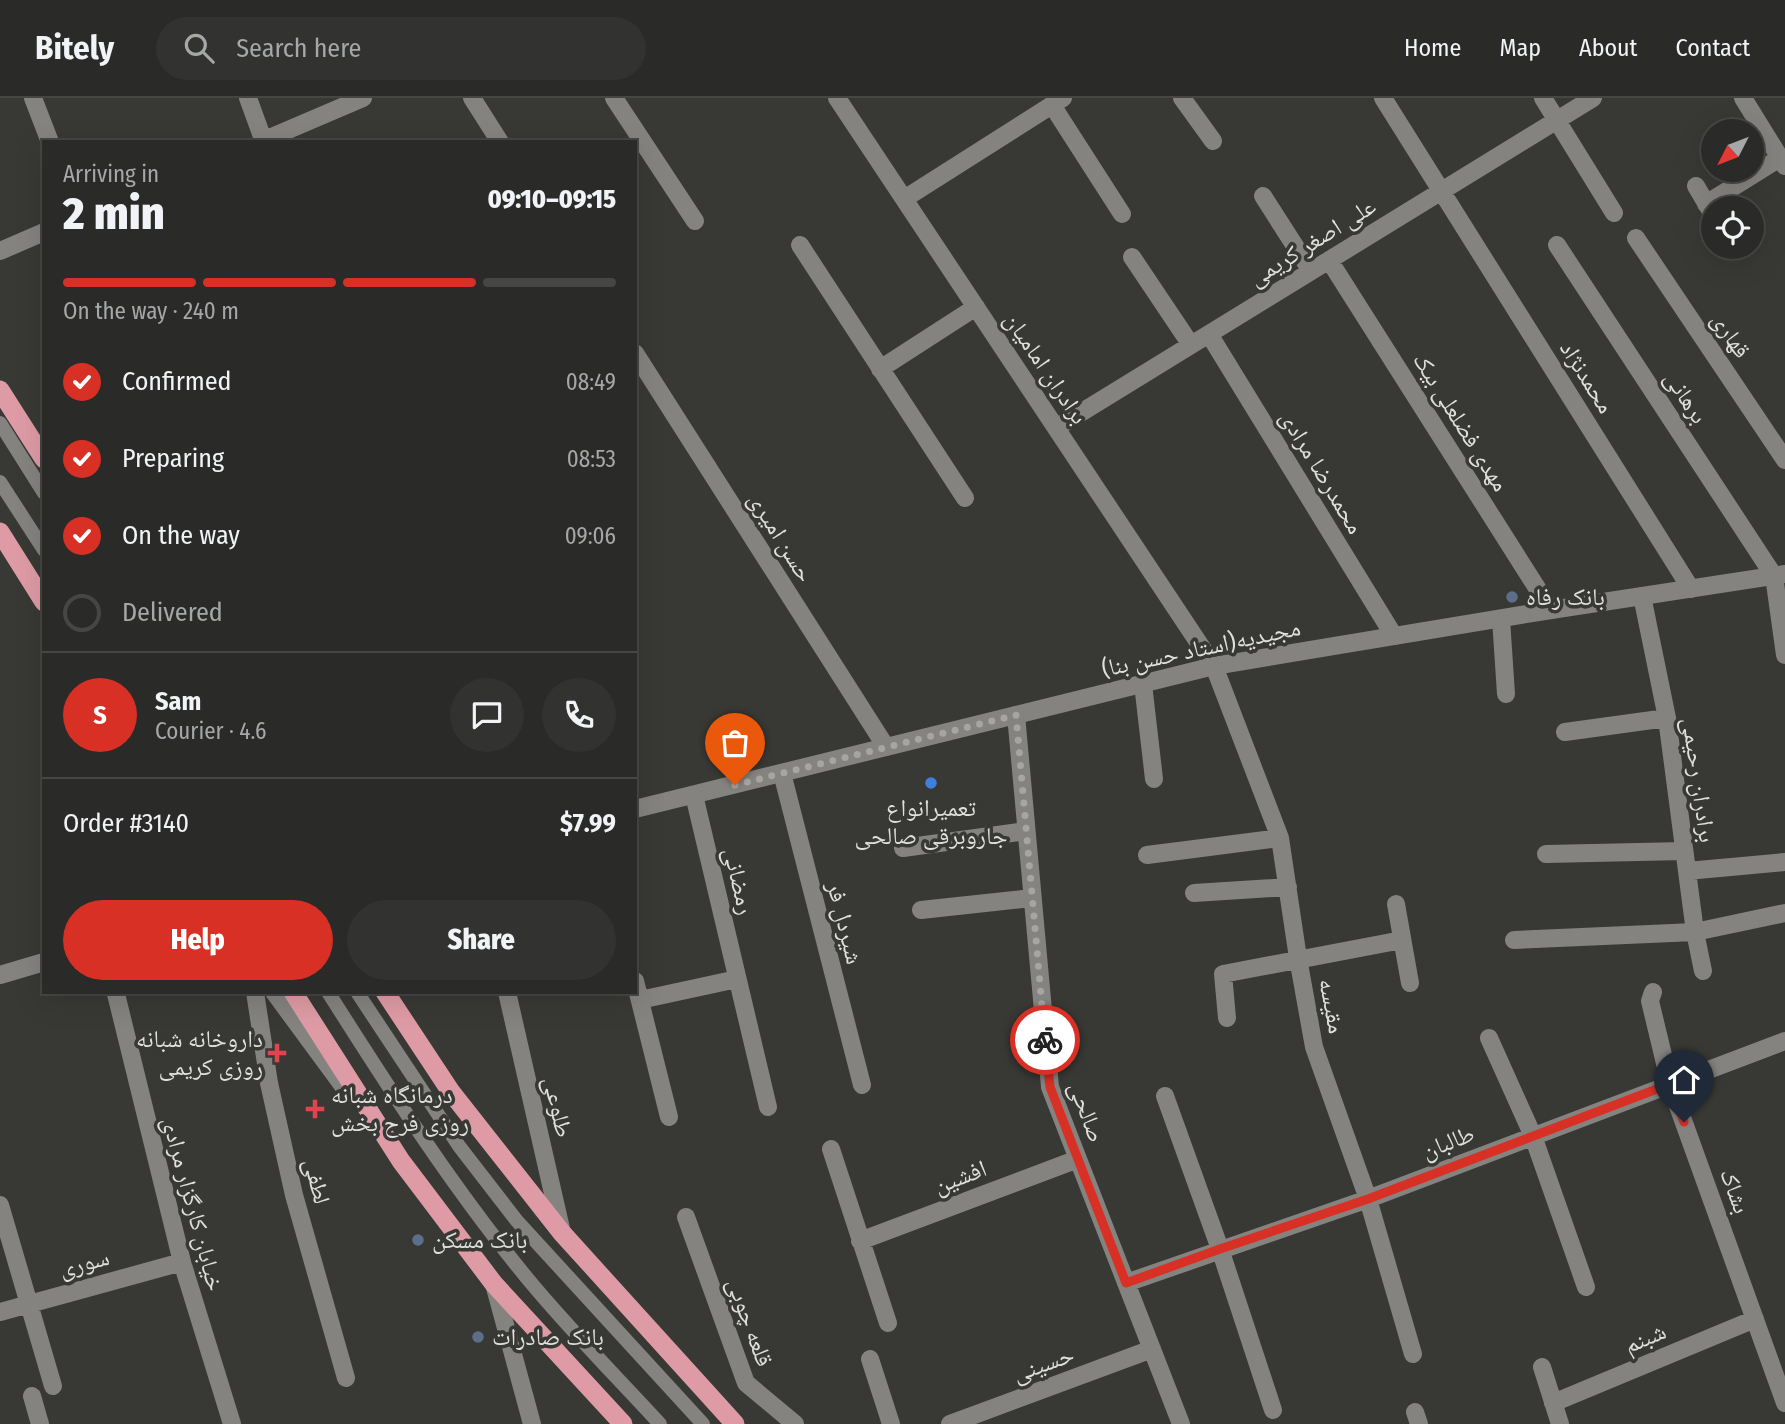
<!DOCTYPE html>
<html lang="en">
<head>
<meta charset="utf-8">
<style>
	:root { --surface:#2a2a28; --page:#323230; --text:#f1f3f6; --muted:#a5a7a8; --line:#464645; --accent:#d93025 }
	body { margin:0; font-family:"Fira Sans Condensed","Noto Naskh Arabic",sans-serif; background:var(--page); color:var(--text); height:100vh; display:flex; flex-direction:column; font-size:26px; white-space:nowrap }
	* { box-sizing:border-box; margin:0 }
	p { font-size:23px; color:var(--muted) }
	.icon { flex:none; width:38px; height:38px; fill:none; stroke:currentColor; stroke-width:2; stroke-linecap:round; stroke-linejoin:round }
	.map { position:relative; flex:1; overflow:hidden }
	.drawer { position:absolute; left:42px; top:42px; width:595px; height:854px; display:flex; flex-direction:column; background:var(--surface); border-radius:0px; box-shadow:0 7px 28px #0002,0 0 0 2px var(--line) }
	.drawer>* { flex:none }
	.needle { width:46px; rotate:228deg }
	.controls { position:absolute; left:1701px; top:21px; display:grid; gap:14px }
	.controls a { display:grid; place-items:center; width:63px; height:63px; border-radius:50%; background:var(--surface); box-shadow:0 7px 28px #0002,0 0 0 2px var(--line); font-size:35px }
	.pin { position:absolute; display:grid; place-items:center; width:60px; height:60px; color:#fff; margin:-72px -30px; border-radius:50% 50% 50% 0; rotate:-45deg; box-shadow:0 0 7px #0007 }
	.pin .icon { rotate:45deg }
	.courier { position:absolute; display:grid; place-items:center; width:70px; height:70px; margin:-35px; border:5px solid #d93025; border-radius:50%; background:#fff; color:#222; box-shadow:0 2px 9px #0007 }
	.summary em { font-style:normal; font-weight:800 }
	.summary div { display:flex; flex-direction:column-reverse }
	.summary { display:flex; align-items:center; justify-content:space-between; height:119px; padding:0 21px }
	h1 { font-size:46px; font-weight:800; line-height:52px }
	.bar { display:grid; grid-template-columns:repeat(4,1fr); gap:10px 7px; align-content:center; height:84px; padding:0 21px }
	.bar i { height:9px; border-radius:5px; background:var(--line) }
	.bar .on { background:var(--accent) }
	.bar p { grid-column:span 4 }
	.line { display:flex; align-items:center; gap:18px; padding:0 21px; border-top:2px solid var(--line) }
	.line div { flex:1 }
	.round { display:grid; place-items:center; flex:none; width:74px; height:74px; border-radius:37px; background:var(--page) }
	ol { padding:0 21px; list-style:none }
	li { display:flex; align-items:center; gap:21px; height:77px }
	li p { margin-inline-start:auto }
	li .icon { padding:7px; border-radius:50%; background:var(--accent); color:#fff; stroke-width:4 }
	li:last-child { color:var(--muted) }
	li i { width:38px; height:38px; border:4px solid var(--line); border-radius:50% }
	.primary-button { display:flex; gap:14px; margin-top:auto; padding:14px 21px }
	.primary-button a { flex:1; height:80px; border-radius:42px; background:var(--accent); color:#fff; font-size:28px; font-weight:800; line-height:80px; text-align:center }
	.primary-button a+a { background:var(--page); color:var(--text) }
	header { display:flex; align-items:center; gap:42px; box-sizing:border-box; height:98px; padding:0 35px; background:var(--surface); border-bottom:2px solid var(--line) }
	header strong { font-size:33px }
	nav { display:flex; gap:38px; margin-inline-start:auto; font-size:24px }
	.search { width:490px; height:63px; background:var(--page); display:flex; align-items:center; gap:18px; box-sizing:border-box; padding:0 24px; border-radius:38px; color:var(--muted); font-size:26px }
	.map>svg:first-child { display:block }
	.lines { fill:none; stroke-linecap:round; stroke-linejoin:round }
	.service { stroke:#848380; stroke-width:14 }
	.minor { stroke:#848380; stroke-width:18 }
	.secondary { stroke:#848380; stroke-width:18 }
	.trunk { stroke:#de9ba5; stroke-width:19 }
	.done { stroke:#a5a5a2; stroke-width:7; stroke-dasharray:0 12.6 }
	.route { stroke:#d93025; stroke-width:9 }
	.service-dot { fill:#5c6f8a; stroke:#383835; stroke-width:2.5 }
	.shop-dot { fill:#3f7fe0; stroke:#383835; stroke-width:2.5 }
	.health-dot { fill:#e0444e; stroke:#383835; stroke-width:2.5 }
	.labels { text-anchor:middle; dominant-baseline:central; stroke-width:7; stroke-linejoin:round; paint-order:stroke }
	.street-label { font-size:24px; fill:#dfdfdd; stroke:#383835 }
	.poi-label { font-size:24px; fill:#dfdfdd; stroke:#383835; text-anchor:start }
</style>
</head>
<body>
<header>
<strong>Bitely</strong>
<div class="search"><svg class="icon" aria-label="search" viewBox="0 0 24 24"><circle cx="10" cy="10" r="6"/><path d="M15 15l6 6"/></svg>Search here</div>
<nav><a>Home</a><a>Map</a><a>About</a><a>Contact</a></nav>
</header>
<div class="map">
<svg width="1785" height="1326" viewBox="0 0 1785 1326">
	<rect width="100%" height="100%" fill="#383835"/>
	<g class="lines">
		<path class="service" d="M0 325 44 395
			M0 384 44 452
			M328 894C390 992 453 1090 527 1180 569 1231 615 1277 660 1326
			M357 894 459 1048 517 1123 703 1326"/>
		<path class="minor" d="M33 0 50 44
			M248 0 264 44
			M472 0 500 44
			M614 0 695 123
			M837 0 1214 568 1280 740 1298 860 1314 949 1368 1101 1413 1256
			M1182 0 1213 43
			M1383 0 1691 491
			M1543 0 1614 115
			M1743 0 1785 68
			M1052 7 1122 116
			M260 44 363 0
			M1696 88 1713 117
			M1263 98 1311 173
			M904 101 1063 0
			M1706 106 1780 60
			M1636 140 1785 362
			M800 147 965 400
			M1557 147 1774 478 1785 557
			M0 153 44 134
			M1132 159 1191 247
			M1329 162 1551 512
			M1209 236 1394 538
			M635 255 886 649
			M880 271 976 209
			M1056 330 1593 0
			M1642 498 1667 620 1695 834 1703 873
			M1501 521 1506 596
			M1143 586 1154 681
			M1016 617 1050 989 1181 1326
			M1565 634 1667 620
			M782 675 862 987
			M694 697 768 1009
			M903 750 1026 733
			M1546 756 1684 753
			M1147 757 1280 740
			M1687 773 1785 764
			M1194 795 1288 789
			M1396 806 1410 885
			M921 812 1032 800
			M1514 842 1695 834 1785 815
			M635 883 669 1019
			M255 894 269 985 294 1097 346 1280
			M507 894 562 1135
			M1653 894 1650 903 1670 986 1785 1305
			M116 896 182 1164 232 1326
			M640 902 737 881
			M1227 920 1223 876 1402 842
			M1489 940 1533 1038 1586 1189
			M1165 998 1220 1151 1273 1312
			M831 1051 888 1225
			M0 1107 53 1288
			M686 1119 746 1285 795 1326
			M860 1143 1078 1061
			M1126 1185 1368 1101 1785 943
			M494 1186 532 1326
			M0 1214 182 1164
			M870 1261 891 1326
			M1542 1269 1560 1326
			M32 1298 40 1326
			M1553 1305 1755 1221
			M1415 1314 1419 1326
			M950 1326 1152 1251"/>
		<path class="secondary" d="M635 711 1214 568 1551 512 1785 476
			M0 877 44 864
			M274 894 349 996"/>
		<path class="trunk" d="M0 292 44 361
			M0 434 44 504
			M293 894 401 1063 494 1186 623 1326
			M385 894 451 994 562 1135 735 1326"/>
	</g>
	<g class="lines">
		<path class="done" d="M735 687 1016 617 1045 942"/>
		<path class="route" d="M1045 942 1050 989 1126 1185 1220 1151 1368 1101 1670 986 1684 1024"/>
	</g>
	<g class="service-dot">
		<circle cx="1512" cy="499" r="7"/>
		<circle cx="418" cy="1142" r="7"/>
		<circle cx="478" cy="1239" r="7"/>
	</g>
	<circle class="shop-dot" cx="931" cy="685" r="7"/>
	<g class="health-dot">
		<path d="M273.5 944.5h7v7h7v7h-7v7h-7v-7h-7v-7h7z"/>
		<path d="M311.5 1000.5h7v7h7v7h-7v7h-7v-7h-7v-7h7z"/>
	</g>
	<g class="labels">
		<g class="street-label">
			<text transform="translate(1312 144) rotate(-32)">علی اصغر کریمی</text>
			<text transform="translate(1731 237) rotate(56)">قهاری</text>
			<text transform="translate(1046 270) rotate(56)">برادران امامیان</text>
			<text transform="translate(1587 279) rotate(58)">محمدنژاد</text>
			<text transform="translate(1686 299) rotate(57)">برهانی</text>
			<text transform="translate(1461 324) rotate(58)">مهدی فضلعلی بیک</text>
			<text transform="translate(1322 374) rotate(59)">محمدرضا مرادی</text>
			<text transform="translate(781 439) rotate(58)">حسن امیری</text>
			<text transform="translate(1201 550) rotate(-12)">مجیدیه(استاد حسن بنا)</text>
			<text transform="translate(1699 682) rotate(82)">برادران رحیمی</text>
			<text transform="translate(739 783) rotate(77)">رمضانی</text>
			<text transform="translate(845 825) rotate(76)">شیردل فر</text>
			<text transform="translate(1332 908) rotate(79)">مقیسه</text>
			<text transform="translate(558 1009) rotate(77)">طلوعی</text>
			<text transform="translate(1087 1014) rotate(70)">صالحی</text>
			<text transform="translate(1448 1044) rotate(-21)">طالبان</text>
			<text transform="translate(960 1079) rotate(-21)">افشین</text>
			<text transform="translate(317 1083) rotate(76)">لطفی</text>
			<text transform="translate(1735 1093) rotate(70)">بشاک</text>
			<text transform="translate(193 1106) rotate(75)">خیابان کارگزار مرادی</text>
			<text transform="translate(84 1165) rotate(-15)">سوری</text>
			<text transform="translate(750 1224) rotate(70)">قلعه چوبی</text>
			<text transform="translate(1645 1240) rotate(-23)">شبنم</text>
			<text transform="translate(1043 1266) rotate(-20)">حسینی</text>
		</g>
		<g class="poi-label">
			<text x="1526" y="499">بانک رفاه</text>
			<text x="931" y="710" text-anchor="middle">تعمیرانواع<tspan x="931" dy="28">جاروبرقی صالحی</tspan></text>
			<text x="263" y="941" text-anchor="end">داروخانه شبانه<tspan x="263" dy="28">روزی کریمی</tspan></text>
			<text x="331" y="997">درمانگاه شبانه<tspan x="331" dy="28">روزی فرح بخش</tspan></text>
			<text x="432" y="1142">بانک مسکن</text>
			<text x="492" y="1239">بانک صادرات</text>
		</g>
	</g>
</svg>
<div class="controls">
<a><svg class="needle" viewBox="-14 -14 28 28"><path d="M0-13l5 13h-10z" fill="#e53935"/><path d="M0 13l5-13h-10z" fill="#a5a7a8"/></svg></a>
<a><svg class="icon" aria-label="locate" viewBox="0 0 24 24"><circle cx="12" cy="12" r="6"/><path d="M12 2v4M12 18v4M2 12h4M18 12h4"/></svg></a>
</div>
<div class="pin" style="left:735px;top:687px;background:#ea580c"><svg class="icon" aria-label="bag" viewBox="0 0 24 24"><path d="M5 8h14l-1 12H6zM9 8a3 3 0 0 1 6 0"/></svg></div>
<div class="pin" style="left:1684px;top:1024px;background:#1f2937"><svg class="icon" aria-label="home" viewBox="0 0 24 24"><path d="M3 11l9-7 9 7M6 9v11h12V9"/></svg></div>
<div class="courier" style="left:1045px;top:942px"><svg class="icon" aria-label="bike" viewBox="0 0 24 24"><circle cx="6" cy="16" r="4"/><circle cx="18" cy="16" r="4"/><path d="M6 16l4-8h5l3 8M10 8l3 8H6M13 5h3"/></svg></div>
<section class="drawer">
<div class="summary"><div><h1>2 min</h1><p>Arriving in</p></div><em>09:10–09:15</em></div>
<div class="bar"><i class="on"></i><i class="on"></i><i class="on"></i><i></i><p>On the way · 240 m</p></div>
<ol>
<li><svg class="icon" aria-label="check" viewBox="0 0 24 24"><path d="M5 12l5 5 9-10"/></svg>Confirmed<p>08:49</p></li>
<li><svg class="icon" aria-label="check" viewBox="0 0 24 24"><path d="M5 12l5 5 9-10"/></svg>Preparing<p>08:53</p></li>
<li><svg class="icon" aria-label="check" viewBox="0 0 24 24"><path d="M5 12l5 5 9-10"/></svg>On the way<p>09:06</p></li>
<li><i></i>Delivered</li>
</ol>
<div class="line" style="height:126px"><b class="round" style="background:var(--accent);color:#fff">S</b><div><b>Sam</b><p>Courier · 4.6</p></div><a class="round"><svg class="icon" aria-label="chat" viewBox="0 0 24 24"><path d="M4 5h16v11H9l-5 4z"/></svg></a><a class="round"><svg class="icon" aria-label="phone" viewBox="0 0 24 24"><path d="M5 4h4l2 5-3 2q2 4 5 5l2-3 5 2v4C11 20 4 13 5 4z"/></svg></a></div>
<div class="line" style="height:91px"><div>Order #3140</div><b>$7.99</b></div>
<div class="primary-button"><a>Help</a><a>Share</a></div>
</section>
</div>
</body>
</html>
